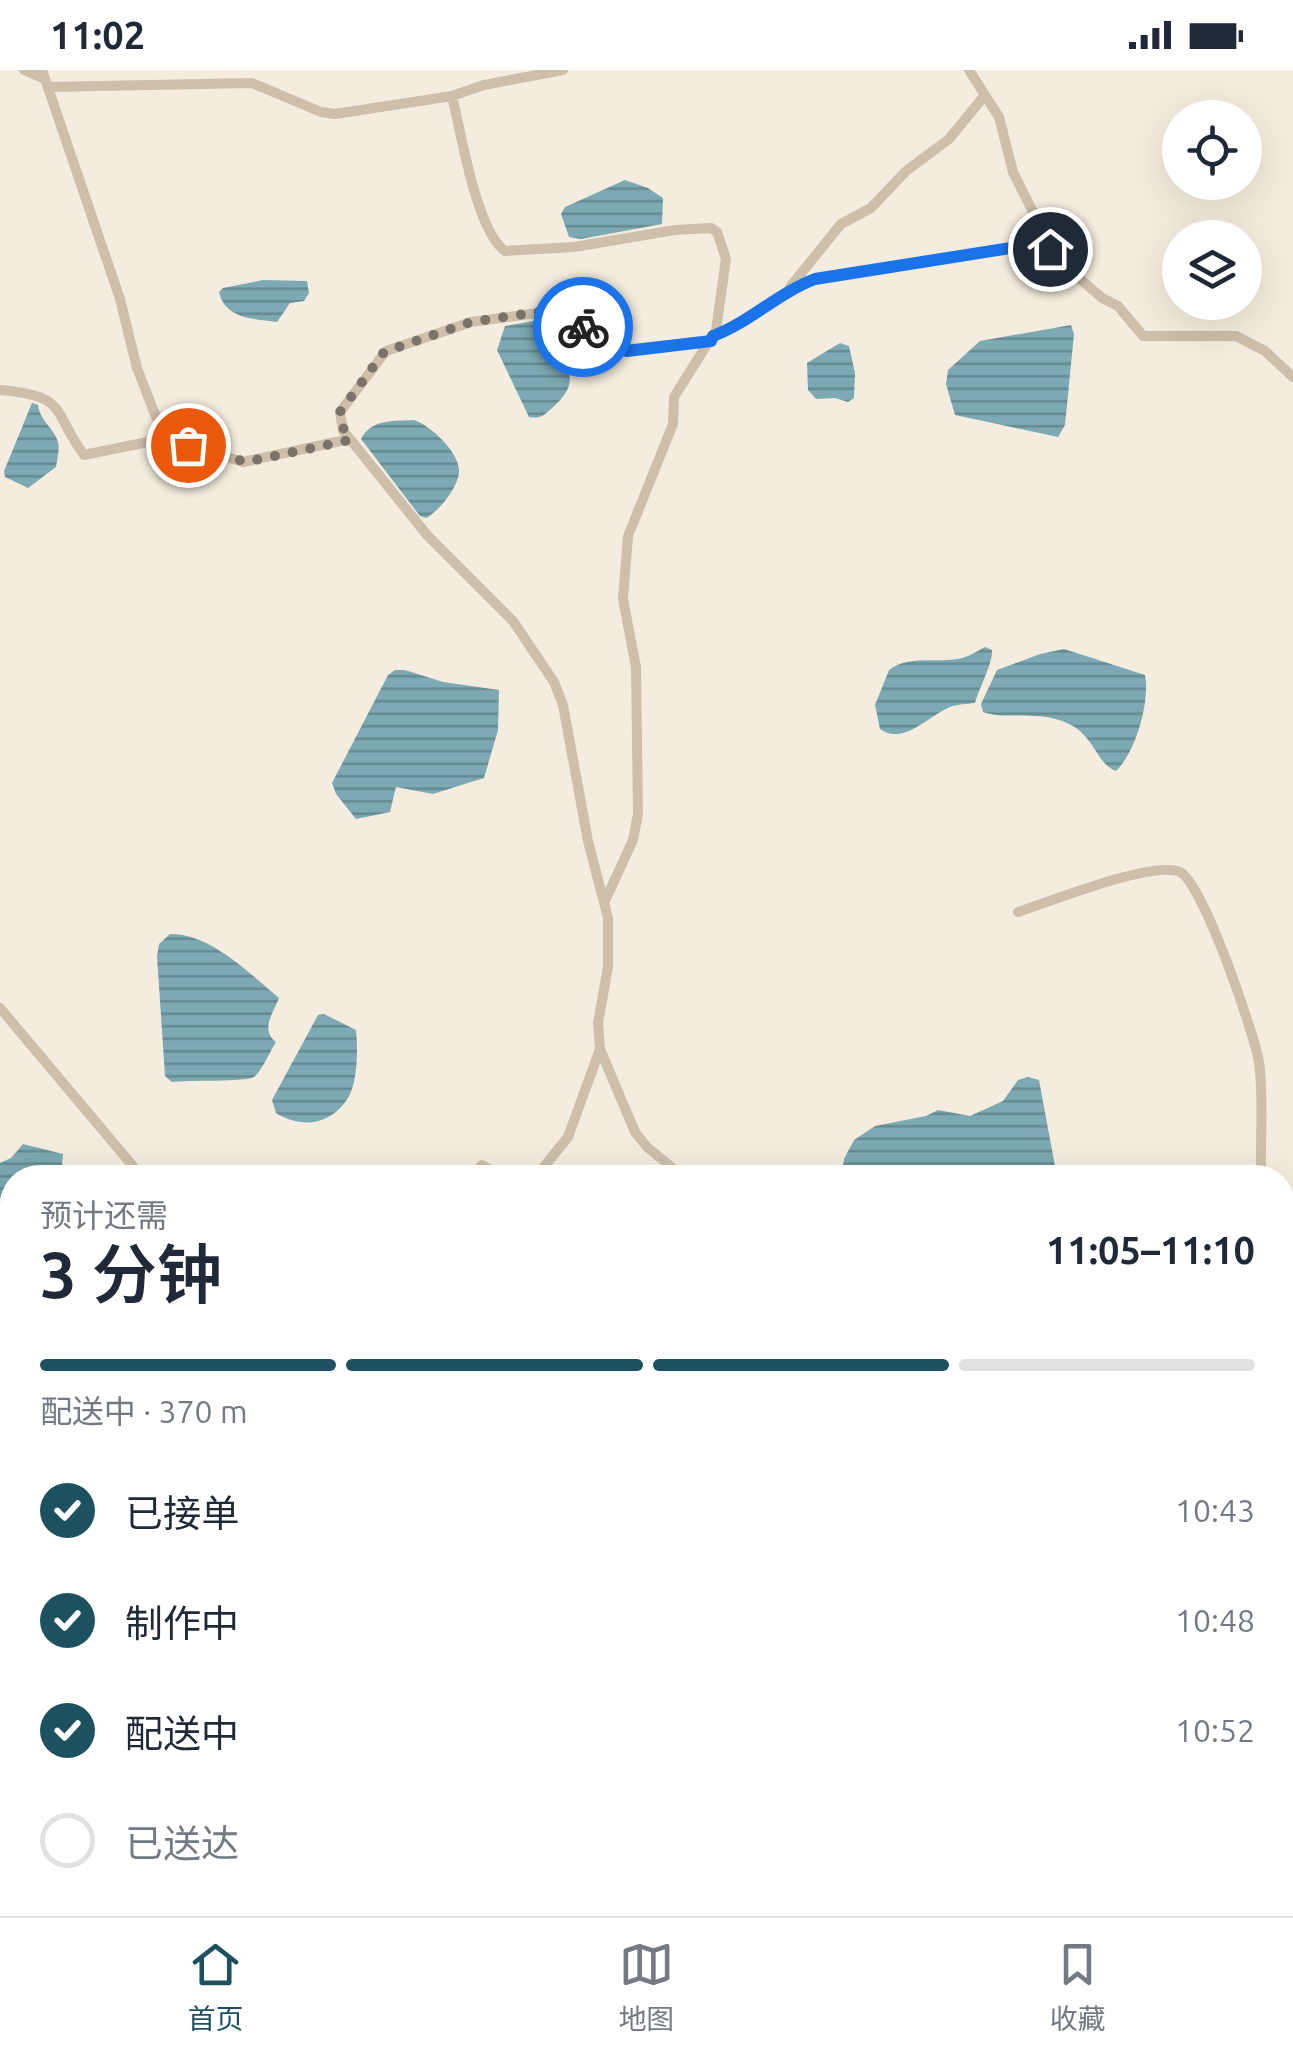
<!DOCTYPE html>
<html lang="zh">
<head>
<meta charset="utf-8">
<style>
	:root { --surface:#fff; --page:#f6f6f7; --text:#1f2937; --muted:#747a83; --line:#e0e1e3; --accent:#1d515f }
	body { margin:0; font-family:Ubuntu,"Noto Sans SC",sans-serif; background:var(--page); color:var(--text); height:100vh; display:flex; flex-direction:column; font-size:38px; white-space:nowrap }
	* { box-sizing:border-box; margin:0 }
	p { font-size:32px; color:var(--muted) }
	.icon { flex:none; width:55px; height:55px; fill:none; stroke:currentColor; stroke-width:2; stroke-linecap:round; stroke-linejoin:round }
	.map { position:relative; flex:1; overflow:hidden }
	.drawer { position:absolute; left:0px; top:1095px; width:1295px; height:752px; display:flex; flex-direction:column; background:var(--surface); border-radius:40px 40px 0 0; box-shadow:0 10px 40px #0002 }
	.drawer>* { flex:none }
	.controls { position:absolute; left:1162px; top:30px; display:grid; gap:20px }
	.controls a { display:grid; place-items:center; width:100px; height:100px; border-radius:50%; background:var(--surface); box-shadow:0 10px 40px #0002; font-size:50px }
	.pin { position:absolute; display:grid; place-items:center; width:85px; height:85px; color:#fff; margin:-42px; border:5px solid #fff; border-radius:50%; box-shadow:0 2px 10px #0007 }
	.courier { position:absolute; display:grid; place-items:center; width:100px; height:100px; margin:-50px; border:8px solid #1a73e8; border-radius:50%; background:#fff; color:#222; box-shadow:0 2px 12px #0007 }
	.summary em { font-style:normal; font-weight:600 }
	.summary div { display:flex; flex-direction:column-reverse }
	.summary { display:flex; align-items:center; justify-content:space-between; height:170px; padding:0 40px }
	h1 { font-size:65px; font-weight:600; line-height:75px }
	.bar { display:grid; grid-template-columns:repeat(4,1fr); gap:15px 10px; align-content:center; height:120px; padding:0 40px }
	.bar i { height:12px; border-radius:8px; background:var(--line) }
	.bar .current { background:var(--accent) }
	.bar p { grid-column:span 4 }
	ol { padding:0 40px; list-style:none }
	li { display:flex; align-items:center; gap:30px; height:110px }
	li p { margin-inline-start:auto }
	li .icon { padding:10px; border-radius:50%; background:var(--accent); color:#fff; stroke-width:4 }
	li:last-child { color:var(--muted) }
	li i { width:55px; height:55px; border:5px solid var(--line); border-radius:50% }
	.status { display:flex; justify-content:space-between; align-items:center; height:70px; padding:0 50px; background:var(--surface); direction:ltr }
	.status svg { height:28px; fill:currentColor }
	.tabs { display:flex; justify-content:space-around; align-items:center; height:140px; border-top:2px solid var(--line); background:var(--surface); font-size:28px; color:var(--muted) }
	.tabs a { display:grid; justify-items:center; gap:5px }
	.tabs .current { color:var(--accent) }
	.map>svg:first-child { display:block }
	.forest { fill:url(#forest-firs) }
	.water { fill:url(#water-rules) }
	.lines { fill:none; stroke-linecap:round; stroke-linejoin:round }
	.minor { stroke:#cdbfaa; stroke-width:10 }
	.tertiary { stroke:#cdbfaa; stroke-width:12 }
	.secondary { stroke:#a18e7b; stroke-width:15 }
	.trunk { stroke:#6c5c4e; stroke-width:18 }
	.done { stroke:#7b7369; stroke-width:10; stroke-dasharray:0 18 }
	.route { stroke:#1a73e8; stroke-width:12 }
</style>
</head>
<body>
<div class="status"><b>11:02</b><svg viewBox="0 0 49 12"><path d="M0 12V9h3v3zM5 12V6h3v6zM10 12V3h3v9zM15 12V0h3v12zM26 1h20v11H26zM47 4h2v5h-2z"/></svg></div>
<div class="map">
<svg width="1293" height="1846" viewBox="0 0 1293 1846">
	<defs>
		<pattern id="forest-firs" width="22" height="20" patternUnits="userSpaceOnUse" patternTransform="scale(2.5)"><rect width="22" height="20" fill="#b2c49e"/><path d="M5 1l3.5 6h-7zM16 11l3.5 6h-7z" fill="#92a081"/></pattern>
		<pattern id="water-rules" width="6" height="5" patternUnits="userSpaceOnUse" patternTransform="scale(2.5)"><rect width="6" height="5" fill="#7ca9b3"/><path d="M0 2.5h6" fill="none" stroke="#678a92"/></pattern>
	</defs>
	<rect width="100%" height="100%" fill="#f4eddf"/>
	<path class="forest" d="M1283 1361H1293V1481H1283Z"/>
	<path class="water" d="M625 110 648 118 663 128 662 154 581 169 569 167 561 144 565 137Z
		M263 210 307 211 309 223 304 231 290 233 277 252C254 249 225 249 219 222L223 218Z
		M534 251 542 255C547 287 596 301 551 339 543 346 540 349 529 347L497 280 505 256Z
		M1071 255 1074 264 1065 355 1058 367 955 345 946 314 948 300 980 271Z
		M840 273 849 276 855 303 854 328 848 332 835 328 816 329 808 320 807 293Z
		M32 333 38 335C40 351 54 358 58 372 60 379 57 390 56 397L28 418 5 407 4 401Z
		M414 350C430 355 461 383 459 403 457 419 439 441 426 448L420 446 361 369C371 349 393 351 414 350Z
		M985 577 992 580C993 593 979 618 975 633 967 634 958 634 950 637 928 646 903 676 880 659L875 635 889 600C909 584 938 594 962 588 970 586 977 581 985 577Z
		M1064 579 1145 605C1150 632 1136 682 1116 701 1096 694 1095 665 1067 653 1038 640 1003 650 983 642L981 634 997 600 1040 584Z
		M405 600 443 612 499 620 498 660 484 708 433 724 396 717 390 742 356 749 336 724 332 713 388 605 395 600Z
		M170 864C210 863 250 904 279 928 273 943 260 960 276 972 269 983 263 999 254 1007 247 1012 186 1010 172 1012L165 1006 157 886 159 874Z
		M324 944 356 960C358 979 358 1015 346 1031 328 1056 300 1058 276 1043L272 1030 318 945Z
		M1028 1007 1039 1010 1057 1107H841L844 1089 854 1070 875 1056 926 1046 938 1040 970 1046 1003 1031 1018 1010Z
		M23 1074 63 1084 61 1107 12 1108V1128H0V1093L11 1088Z"/>
	<g class="lines">
		<path class="minor" d="M24 0 45 9
			M42 0 120 229 137 298 156 347 165 360 188 375 243 392 350 369
			M969 0 999 47 1013 102 1056 188 1102 228 1118 236 1143 266H1236L1265 281 1293 307
			M48 17 252 13 321 42 335 44 452 26 484 15 563 0
			M452 26C461 62 476 160 505 181L574 177 675 160 711 158 717 162 726 189 716 260 674 327 673 354 628 466 623 529 636 597 638 744 633 770 605 831
			M790 217 841 154 871 138 906 101 949 69 985 25
			M713 266C750 252 778 222 815 209L1048 172
			M0 320C69 326 51 340 84 385L172 367
			M1018 842C1049 832 1153 790 1180 802 1203 813 1254 963 1259 992 1264 1029 1260 1070 1261 1108
			M0 938 143 1108
			M469 1108 482 1095 505 1108
			M535 1108 568 1067 600 979
			M685 1108 647 1077 635 1062 600 979 598 953 608 897V848L588 771 563 635 554 612 513 551 427 465 350 369 343 361 340 342 386 281 471 252 552 241 564 243 620 280 711 271
			M0 1392 12 1399
			M0 1477 12 1440
			M0 1479 2 1485 12 1492
			M1282 1649 1293 1650
			M0 1755 12 1756
			M1282 1775H1293
			M0 1794H12
			M1282 1815H1293
			M1245 1846V1835"/>
		<path class="tertiary" d="M314 1846V1835
			M721 1846V1835"/>
		<path class="secondary" d="M0 1769H12
			M0 1780 12 1781
			M1282 1788 1293 1789
			M1282 1799 1293 1800"/>
		<path class="trunk" d="M1282 1259 1293 1255
			M0 1597 12 1594"/>
	</g>
	<g class="lines">
		<path class="done" d="M188 375 246 392 350 370 341 354 340 342 384 282 471 252 552 240 564 243 583 257"/>
		<path class="route" d="M583 257 611 276 627 281 711 271 713 266C750 252 778 223 815 209L1048 172 1050 179"/>
	</g>
</svg>
<div class="controls">
<a><svg class="icon" aria-label="locate" viewBox="0 0 24 24"><circle cx="12" cy="12" r="6"/><path d="M12 2v4M12 18v4M2 12h4M18 12h4"/></svg></a>
<a><svg class="icon" aria-label="layers" viewBox="0 0 24 24"><path d="M12 4l9 5-9 5-9-5zM3 14l9 5 9-5"/></svg></a>
</div>
<div class="pin" style="left:188px;top:375px;background:#ea580c"><svg class="icon" aria-label="bag" viewBox="0 0 24 24"><path d="M5 8h14l-1 12H6zM9 8a3 3 0 0 1 6 0"/></svg></div>
<div class="pin" style="left:1050px;top:179px;background:#1f2937"><svg class="icon" aria-label="home" viewBox="0 0 24 24"><path d="M3 11l9-7 9 7M6 9v11h12V9"/></svg></div>
<div class="courier" style="left:583px;top:257px"><svg class="icon" aria-label="bike" viewBox="0 0 24 24"><circle cx="6" cy="16" r="4"/><circle cx="18" cy="16" r="4"/><path d="M6 16l4-8h5l3 8M10 8l3 8H6M13 5h3"/></svg></div>
<section class="drawer">
<div class="summary"><div><h1>3 分钟</h1><p>预计还需</p></div><em>11:05–11:10</em></div>
<div class="bar"><i class="current"></i><i class="current"></i><i class="current"></i><i></i><p>配送中 · 370 m</p></div>
<ol>
<li><svg class="icon" aria-label="check" viewBox="0 0 24 24"><path d="M5 12l5 5 9-10"/></svg>已接单<p>10:43</p></li>
<li><svg class="icon" aria-label="check" viewBox="0 0 24 24"><path d="M5 12l5 5 9-10"/></svg>制作中<p>10:48</p></li>
<li><svg class="icon" aria-label="check" viewBox="0 0 24 24"><path d="M5 12l5 5 9-10"/></svg>配送中<p>10:52</p></li>
<li><i></i>已送达</li>
</ol>
</section>
</div>
<nav class="tabs">
<a class="current"><svg class="icon" aria-label="home" viewBox="0 0 24 24"><path d="M3 11l9-7 9 7M6 9v11h12V9"/></svg>首页</a>
<a><svg class="icon" aria-label="map" viewBox="0 0 24 24"><path d="M3 6l6-2 6 2 6-2v14l-6 2-6-2-6 2zM9 4v14M15 6v14"/></svg>地图</a>
<a><svg class="icon" aria-label="saved" viewBox="0 0 24 24"><path d="M7 4h10v16l-5-4-5 4z"/></svg>收藏</a>
</nav>
</body>
</html>
